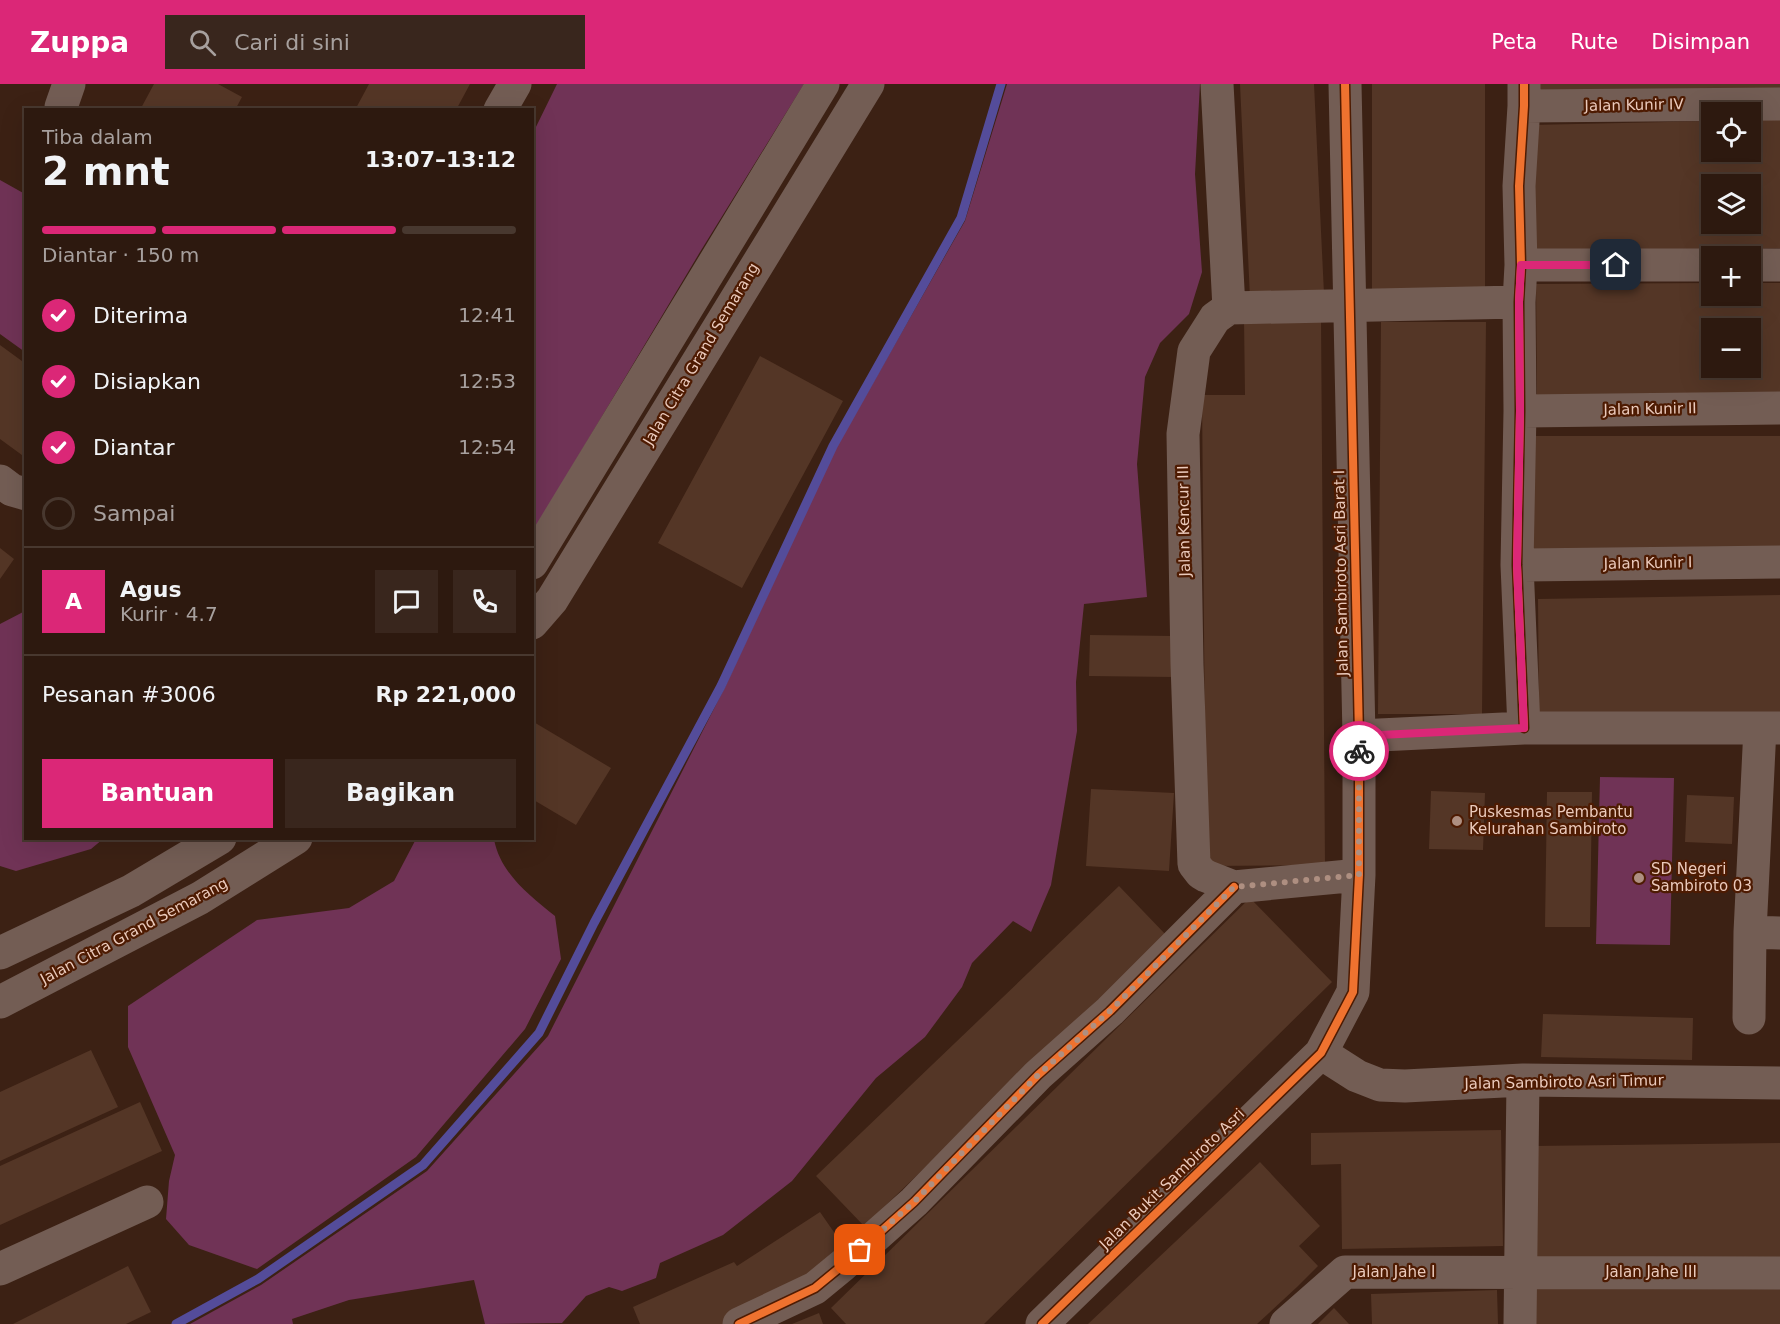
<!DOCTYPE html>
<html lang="id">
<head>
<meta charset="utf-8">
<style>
	:root { --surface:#2d190f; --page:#39261d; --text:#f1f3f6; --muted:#a7a09e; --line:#48382f; --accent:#db2777 }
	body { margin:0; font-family:"DejaVu Sans",sans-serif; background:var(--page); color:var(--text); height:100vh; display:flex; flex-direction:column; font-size:22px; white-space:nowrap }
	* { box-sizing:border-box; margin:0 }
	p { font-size:20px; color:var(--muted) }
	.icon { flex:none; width:33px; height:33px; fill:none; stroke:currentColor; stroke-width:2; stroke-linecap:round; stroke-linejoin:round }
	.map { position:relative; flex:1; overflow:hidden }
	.side { position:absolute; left:24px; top:24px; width:510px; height:732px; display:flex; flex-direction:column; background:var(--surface); border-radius:0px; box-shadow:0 6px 24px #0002,0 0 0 2px var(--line) }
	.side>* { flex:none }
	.buttons { position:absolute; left:1701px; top:18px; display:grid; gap:12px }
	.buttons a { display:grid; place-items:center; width:60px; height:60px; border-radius:0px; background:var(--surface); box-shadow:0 6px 24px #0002,0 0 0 2px var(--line); font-size:30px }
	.pin { position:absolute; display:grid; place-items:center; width:51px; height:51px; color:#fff; margin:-26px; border-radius:12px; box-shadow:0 3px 9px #0006 }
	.courier { position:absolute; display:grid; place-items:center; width:60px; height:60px; margin:-30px; border:4px solid #db2777; border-radius:50%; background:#fff; color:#222; box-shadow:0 2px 8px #0007 }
	.summary em { font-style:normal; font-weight:700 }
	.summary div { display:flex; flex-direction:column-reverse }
	.summary { display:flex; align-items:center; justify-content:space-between; height:102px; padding:0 18px }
	h1 { font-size:39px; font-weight:700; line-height:45px }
	.bar { display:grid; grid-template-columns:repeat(4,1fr); gap:9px 6px; align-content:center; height:72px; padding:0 18px }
	.bar i { height:8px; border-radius:4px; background:var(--line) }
	.bar .selected { background:var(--accent) }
	.bar p { grid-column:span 4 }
	.line { display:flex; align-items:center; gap:15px; padding:0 18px; border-top:2px solid var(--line) }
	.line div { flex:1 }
	.round { display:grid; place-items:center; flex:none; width:63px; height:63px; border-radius:0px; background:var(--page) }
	ol { padding:0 18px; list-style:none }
	li { display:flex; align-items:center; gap:18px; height:66px }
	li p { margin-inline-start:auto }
	li .icon { padding:6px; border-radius:50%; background:var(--accent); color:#fff; stroke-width:4 }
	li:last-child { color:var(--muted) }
	li i { width:33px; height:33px; border:3px solid var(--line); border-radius:50% }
	.cta { display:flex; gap:12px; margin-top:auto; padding:12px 18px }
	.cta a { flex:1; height:69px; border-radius:0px; background:var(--accent); color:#fff; font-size:24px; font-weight:700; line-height:69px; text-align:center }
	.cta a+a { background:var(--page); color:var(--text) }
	header { display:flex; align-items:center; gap:36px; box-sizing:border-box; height:84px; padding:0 30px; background:var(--accent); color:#fff }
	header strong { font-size:28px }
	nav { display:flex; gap:33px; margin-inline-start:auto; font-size:21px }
	.search { width:420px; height:54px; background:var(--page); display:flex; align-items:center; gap:15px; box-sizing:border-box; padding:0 21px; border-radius:0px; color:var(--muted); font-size:22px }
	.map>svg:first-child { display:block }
	.green { fill:#703356 }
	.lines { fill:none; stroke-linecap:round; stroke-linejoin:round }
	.stream { stroke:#544c9a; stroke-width:9 }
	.building { fill:#543626; fill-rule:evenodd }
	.street { stroke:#735d54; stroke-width:33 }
	.cycleway-casing { stroke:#4e1b02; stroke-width:11 }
	.cycleway { stroke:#ef722f; stroke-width:8 }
	.done { stroke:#ae8f81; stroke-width:6; stroke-dasharray:0 10.8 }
	.route { stroke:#db2777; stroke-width:8 }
	.poi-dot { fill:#ae8f81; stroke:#4e1b02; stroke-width:2 }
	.labels { text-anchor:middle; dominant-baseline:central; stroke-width:4.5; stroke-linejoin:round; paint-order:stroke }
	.street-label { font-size:15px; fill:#ebcabc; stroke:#4e1b02 }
	.poi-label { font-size:15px; fill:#ebcabc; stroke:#4e1b02; text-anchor:start }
</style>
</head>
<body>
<header>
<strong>Zuppa</strong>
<div class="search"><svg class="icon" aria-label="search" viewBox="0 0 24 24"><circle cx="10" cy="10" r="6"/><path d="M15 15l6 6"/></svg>Cari di sini</div>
<nav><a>Peta</a><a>Rute</a><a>Disimpan</a></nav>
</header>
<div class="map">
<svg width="1780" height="1240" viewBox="0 0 1780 1240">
	<rect width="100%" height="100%" fill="#3c2114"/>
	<path class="green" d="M557 0H804L700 168 533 448V49Z
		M1007 0H1200L1195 90 1202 188 1189 230 1160 259 1145 293 1137 380 1147 513 1084 520 1076 598 1077 647 1051 801 1031 848 1013 837 972 879 962 903 925 953 876 994 792 1097 723 1151 660 1179 656 1194 622 1207 609 1203 586 1212 562 1239 485 1240 474 1196 349 1216 292 1235 293 1240H190L261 1201 427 1087 548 952 725 603 836 364 965 137Z
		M0 96 25 110V268L0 250Z
		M25 527 26 754 103 755 91 765 16 787 0 782V540Z
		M1600 693 1674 694 1670 861 1596 860Z
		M416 755H494C500 789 529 811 555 832L561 875 525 945 416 1073 257 1185 189 1161 166 1135 169 1097 175 1071 128 963V922L257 836 349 824 394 797Z"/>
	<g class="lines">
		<path class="stream" d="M176 1240 258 1195 423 1081 539 949 594 839 721 602 833 362 961 134 1001 0"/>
	</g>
	<path class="building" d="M154 0H218L242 13 235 26H140Z
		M369 0H470L456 26H355Z
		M1240 0H1314L1324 210 1250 214Z
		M1372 0H1485V213L1372 214Z
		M1531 0H1780V5L1531 6Z
		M1780 35V164L1533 169 1531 41 1712 37V68H1750V36ZM1712 100H1750V140H1712Z
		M1712 199V212H1750V199H1780V313L1537 314 1536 200ZM1712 244H1750V284H1712Z
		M1321 233 1325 781 1206 782 1202 311H1245L1244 235Z
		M1381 238H1486L1482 630H1378Z
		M0 261 26 280V374L0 355Z
		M760 272 843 317 742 504 658 459Z
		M1534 352H1780V469H1533Z
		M0 464 14 475 0 495Z
		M1780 511V633L1539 636 1538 515Z
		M1090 551 1174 552 1173 593 1089 592Z
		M532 637 611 684 576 741 532 715Z
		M1091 705 1174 709 1169 787 1086 782Z
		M1431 707 1485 709 1483 766 1429 765Z
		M1547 708H1592L1590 843H1545Z
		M1687 711 1734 713 1732 760 1685 758Z
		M1119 802 1167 852 864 1142 816 1092Z
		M1250 814 1332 898 984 1240H846L831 1224Z
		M1543 930 1693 934 1692 976 1541 973Z
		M91 966 118 1023 0 1077V1008Z
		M140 1018 162 1067 0 1141V1082Z
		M1501 1046 1503 1162 1342 1165 1341 1080 1311 1081V1049Z
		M1780 1059V1176L1534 1179 1533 1062Z
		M1260 1078 1320 1142 1299 1162 1318 1182 1297 1203 1257 1240H1088Z
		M820 1128 847 1167 724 1240H640L633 1223 734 1178 737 1182Z
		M128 1182 151 1228 126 1240H13Z
		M1534 1205H1780V1240H1534Z
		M1497 1206 1498 1240H1372L1371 1210Z
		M1334 1224 1349 1240H1318Z
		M819 1229 823 1240H792Z"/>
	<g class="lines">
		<path class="street" d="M1217 0 1229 224
			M1524 0V22L1519 102 1521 181 1519 218 1520 327 1517 481 1524 644
			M1524 22 1780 20
			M61 23 69 0
			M500 26 515 0
			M1521 181H1712
			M1750 181H1780
			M1520 327 1780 324
			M0 397 12 406 26 410
			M532 479 823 0
			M1517 481 1780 478
			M532 539 552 516 868 0
			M1359 652 1524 644H1780
			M1359 791 1234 803 1206 792 1201 789 1194 780 1187 580 1183 350 1194 267 1215 234 1229 224 1519 218
			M1750 848 1780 849
			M0 869 131 807 220 754
			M0 918 200 814 296 754
			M1749 934 1750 848 1760 644
			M1321 969 1357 992 1380 1001 1405 1002 1523 996 1780 999
			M0 1185 147 1118
			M739 1240 815 1204 843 1181 914 1118 1038 991 1110 927 1234 803
			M1042 1240 1321 969 1353 908 1359 791V652L1345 0
			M1286 1240 1345 1188 1780 1189
			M1520 1240 1523 996"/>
		<defs>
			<path id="cycleway" d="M1524 0V22L1519 102 1521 181 1519 218 1520 327 1517 481 1524 644
				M739 1240 815 1204 843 1181 914 1118 1038 991 1110 927 1234 803
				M1042 1240 1321 969 1353 908 1359 791V652L1345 0"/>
		</defs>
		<use href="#cycleway" class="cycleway-casing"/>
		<use href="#cycleway" class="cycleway"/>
	</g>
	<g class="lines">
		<path class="done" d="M860 1166 914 1118 1038 991 1110 927 1234 803 1359 791V667"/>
		<path class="route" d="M1359 667V652L1524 644 1517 481 1520 327 1519 218 1521 181H1616"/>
	</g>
	<g class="poi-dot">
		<circle cx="1457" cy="737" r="6"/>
		<circle cx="1639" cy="794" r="6"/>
	</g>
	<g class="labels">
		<g class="street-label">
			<text transform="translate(1634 21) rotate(-1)">Jalan Kunir IV</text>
			<text transform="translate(701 270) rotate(-59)">Jalan Citra Grand Semarang</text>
			<text transform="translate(1650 325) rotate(-1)">Jalan Kunir II</text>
			<text transform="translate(1184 437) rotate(-91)">Jalan Kencur III</text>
			<text transform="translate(1648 479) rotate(-1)">Jalan Kunir I</text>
			<text transform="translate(1341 489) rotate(-91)">Jalan Sambiroto Asri Barat I</text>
			<text transform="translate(134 847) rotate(-28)">Jalan Citra Grand Semarang</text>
			<text transform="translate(1564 998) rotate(-1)">Jalan Sambiroto Asri Timur</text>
			<text transform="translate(1172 1095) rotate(-44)">Jalan Bukit Sambiroto Asri</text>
			<text x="1394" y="1188">Jalan Jahe I</text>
			<text x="1651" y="1188">Jalan Jahe III</text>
		</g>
		<g class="poi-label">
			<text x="1469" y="728">Puskesmas Pembantu<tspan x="1469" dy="17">Kelurahan Sambiroto</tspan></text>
			<text x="1651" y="785">SD Negeri<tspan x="1651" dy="17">Sambiroto 03</tspan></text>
		</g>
	</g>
</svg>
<div class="buttons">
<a><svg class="icon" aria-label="locate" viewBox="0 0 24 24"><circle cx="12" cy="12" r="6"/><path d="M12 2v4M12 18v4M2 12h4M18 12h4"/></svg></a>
<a><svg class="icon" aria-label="layers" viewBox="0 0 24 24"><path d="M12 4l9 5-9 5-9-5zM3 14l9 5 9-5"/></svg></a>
<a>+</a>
<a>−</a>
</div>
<div class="pin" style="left:860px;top:1166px;background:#ea580c"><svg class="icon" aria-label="bag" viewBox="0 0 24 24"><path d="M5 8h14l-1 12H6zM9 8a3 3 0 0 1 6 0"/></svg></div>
<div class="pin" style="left:1616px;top:181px;background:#1f2937"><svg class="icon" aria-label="home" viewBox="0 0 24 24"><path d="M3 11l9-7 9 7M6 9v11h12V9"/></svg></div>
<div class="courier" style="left:1359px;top:667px"><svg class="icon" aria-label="bike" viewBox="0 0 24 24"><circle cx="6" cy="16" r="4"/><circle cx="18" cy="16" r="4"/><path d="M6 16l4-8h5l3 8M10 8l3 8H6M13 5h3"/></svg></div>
<section class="side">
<div class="summary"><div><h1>2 mnt</h1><p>Tiba dalam</p></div><em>13:07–13:12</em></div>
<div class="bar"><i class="selected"></i><i class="selected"></i><i class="selected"></i><i></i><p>Diantar · 150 m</p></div>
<ol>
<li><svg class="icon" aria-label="check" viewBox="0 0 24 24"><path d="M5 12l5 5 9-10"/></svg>Diterima<p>12:41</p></li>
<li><svg class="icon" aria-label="check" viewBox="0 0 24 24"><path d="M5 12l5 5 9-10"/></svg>Disiapkan<p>12:53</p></li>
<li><svg class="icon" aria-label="check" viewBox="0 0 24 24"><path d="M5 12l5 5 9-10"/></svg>Diantar<p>12:54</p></li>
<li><i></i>Sampai</li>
</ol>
<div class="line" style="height:108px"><b class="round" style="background:var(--accent);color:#fff">A</b><div><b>Agus</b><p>Kurir · 4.7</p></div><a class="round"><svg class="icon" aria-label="chat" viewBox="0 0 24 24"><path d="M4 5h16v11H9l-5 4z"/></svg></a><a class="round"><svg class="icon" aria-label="phone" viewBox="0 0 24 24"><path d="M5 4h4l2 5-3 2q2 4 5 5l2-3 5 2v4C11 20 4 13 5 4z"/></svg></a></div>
<div class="line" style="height:78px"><div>Pesanan #3006</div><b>Rp 221,000</b></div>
<div class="cta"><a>Bantuan</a><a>Bagikan</a></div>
</section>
</div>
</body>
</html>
